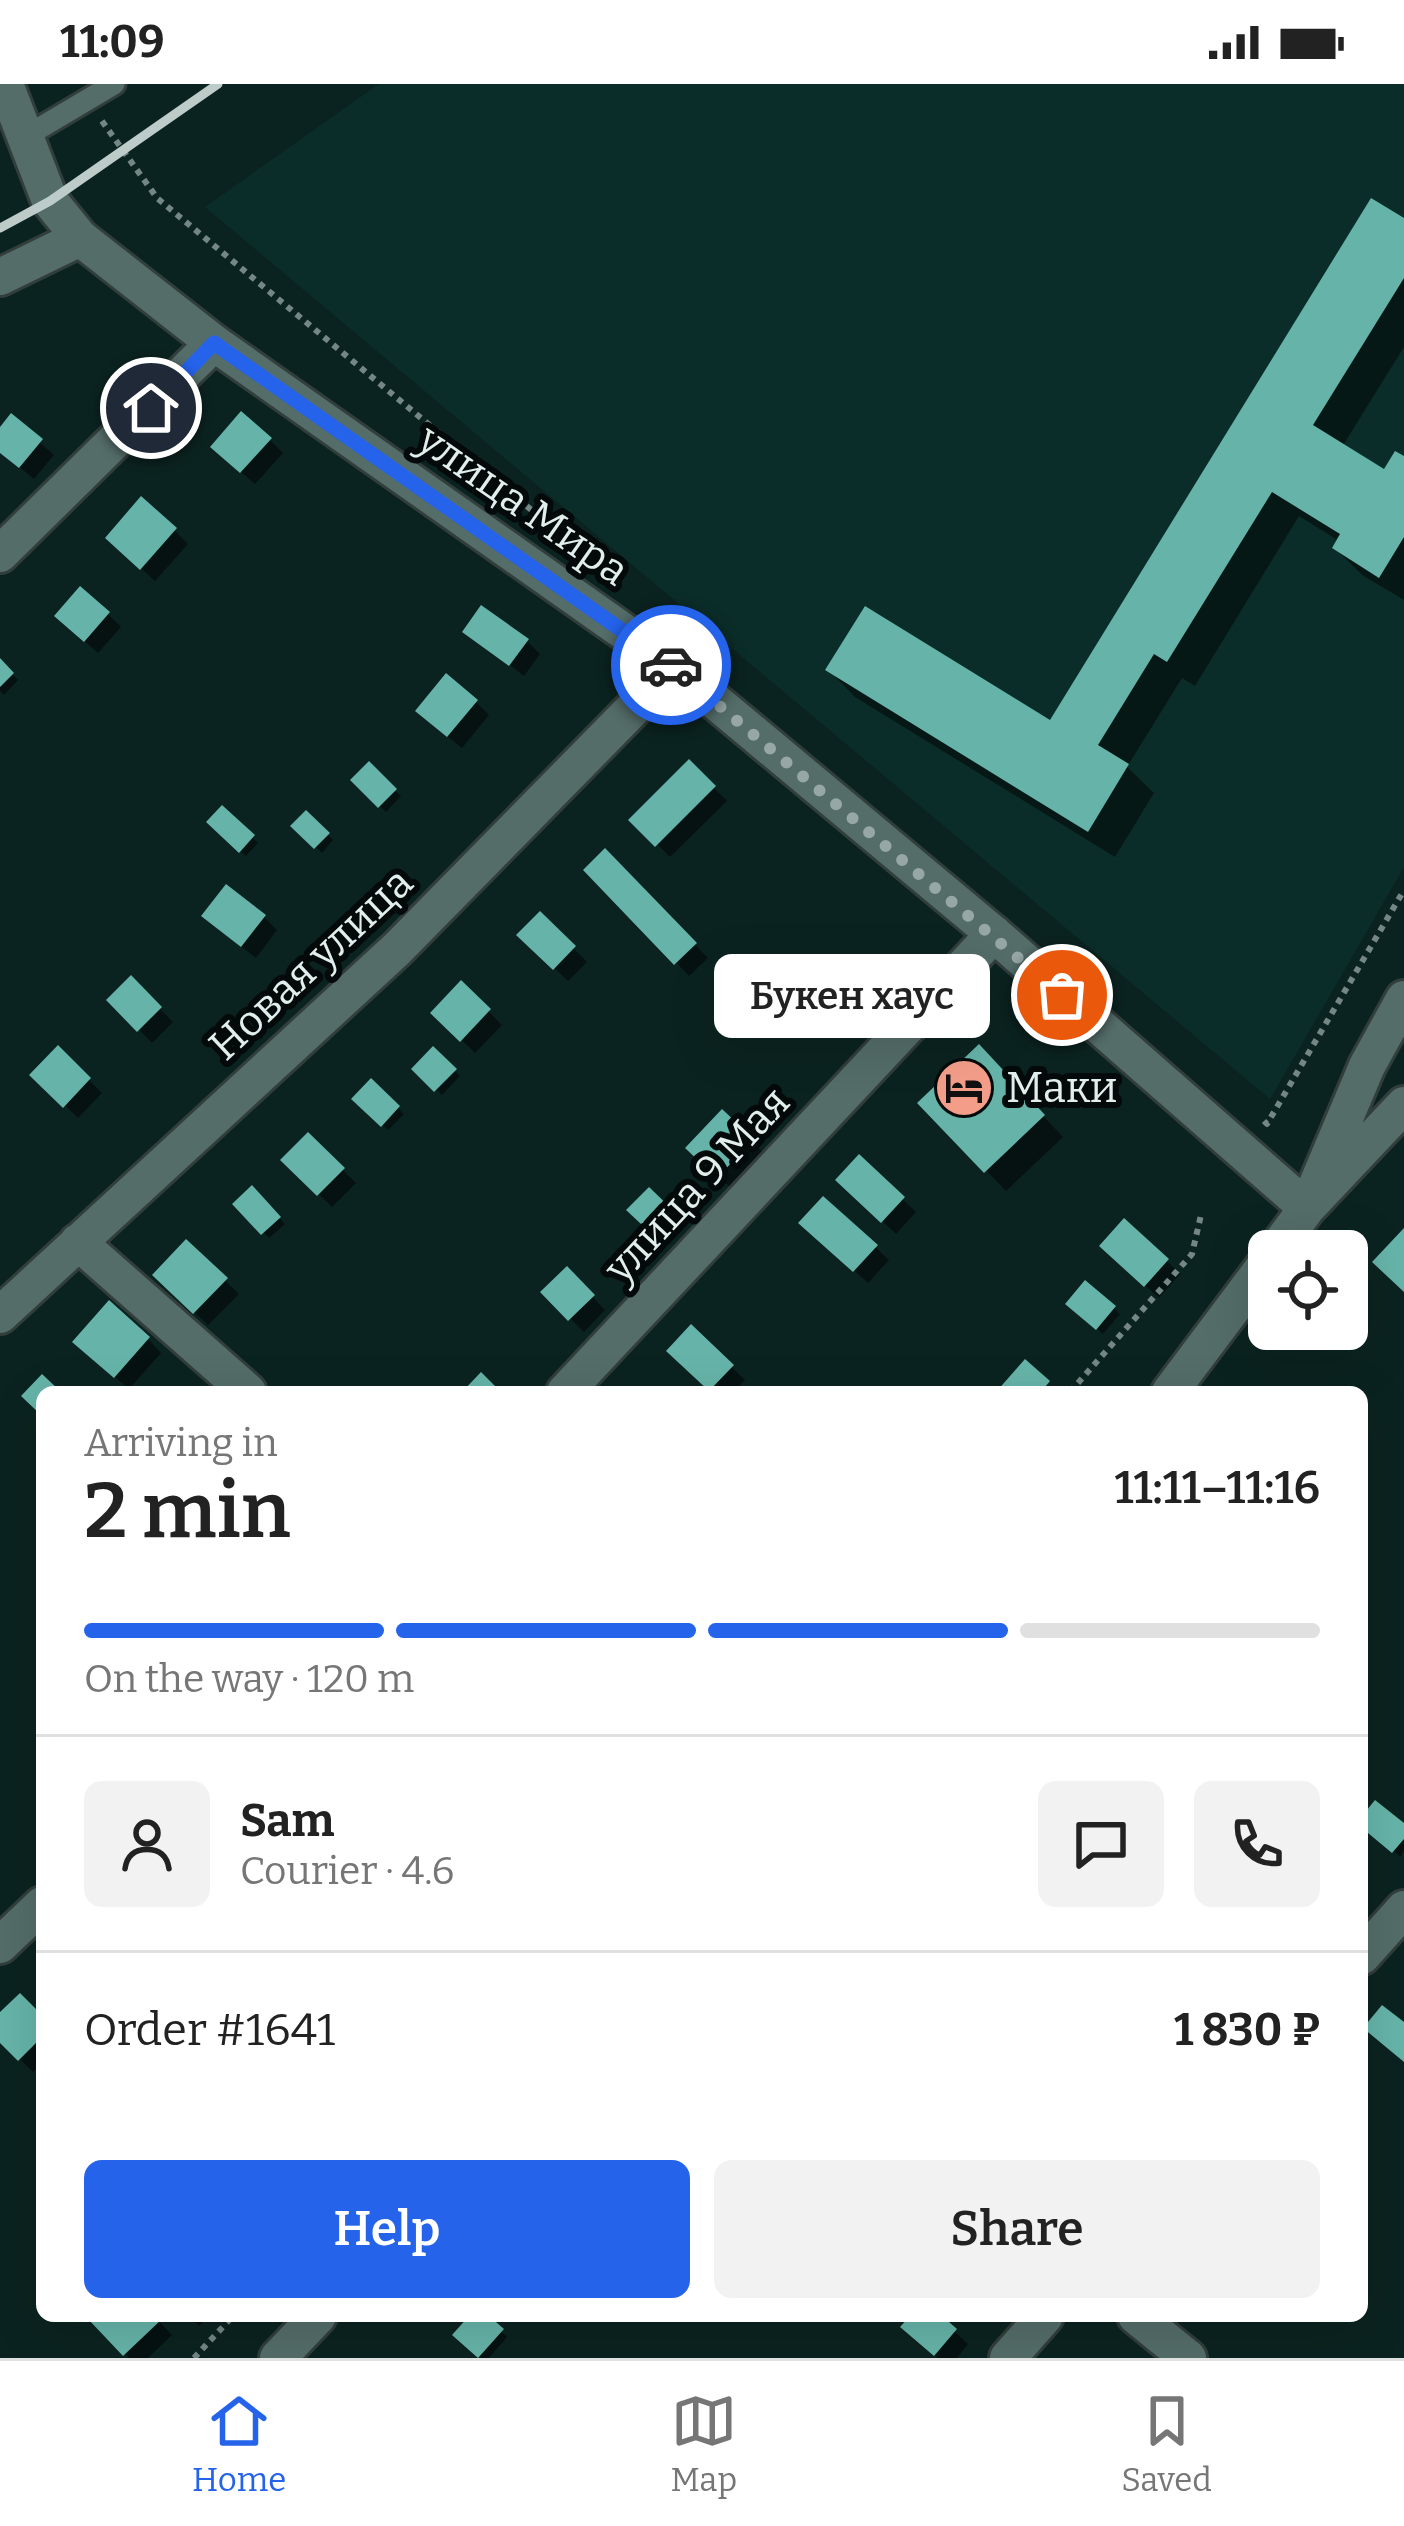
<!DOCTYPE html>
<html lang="en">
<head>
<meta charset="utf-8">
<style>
	:root { --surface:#fff; --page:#f2f2f2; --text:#222; --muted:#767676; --line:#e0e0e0; --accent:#2563eb }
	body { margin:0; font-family:Bitter,serif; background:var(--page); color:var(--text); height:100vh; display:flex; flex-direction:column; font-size:45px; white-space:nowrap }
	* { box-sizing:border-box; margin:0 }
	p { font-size:39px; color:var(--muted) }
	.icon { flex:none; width:66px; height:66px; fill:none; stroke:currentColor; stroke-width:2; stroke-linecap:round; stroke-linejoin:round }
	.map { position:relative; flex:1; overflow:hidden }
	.sheet { position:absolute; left:36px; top:1302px; width:1332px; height:936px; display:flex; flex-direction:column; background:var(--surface); border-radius:18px; box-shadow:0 12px 48px #0002 }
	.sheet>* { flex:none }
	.fabs { position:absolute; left:1248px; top:1146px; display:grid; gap:24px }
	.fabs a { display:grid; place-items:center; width:120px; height:120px; border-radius:18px; background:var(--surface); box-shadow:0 12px 48px #0002; font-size:60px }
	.pin { position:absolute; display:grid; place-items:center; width:102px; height:102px; color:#fff; margin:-51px; border:6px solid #fff; border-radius:50%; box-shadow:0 3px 12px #0007 }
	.courier { position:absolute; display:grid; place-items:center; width:120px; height:120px; margin:-60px; border:9px solid #2563eb; border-radius:50%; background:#fff; color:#222; box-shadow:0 3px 15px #0007 }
	.bubble { position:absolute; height:84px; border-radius:18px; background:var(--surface); box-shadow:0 12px 48px #0002; font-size:39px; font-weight:600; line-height:84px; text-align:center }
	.summary em { font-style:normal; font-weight:600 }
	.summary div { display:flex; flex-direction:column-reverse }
	.summary { display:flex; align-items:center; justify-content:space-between; height:204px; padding:0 48px }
	h1 { font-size:78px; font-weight:600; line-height:90px }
	.bar { display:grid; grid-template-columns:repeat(4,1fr); gap:18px 12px; align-content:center; height:144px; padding:0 48px }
	.bar i { height:15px; border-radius:9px; background:var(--line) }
	.bar .current { background:var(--accent) }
	.bar p { grid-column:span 4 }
	.line { display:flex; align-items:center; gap:30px; padding:0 48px; border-top:3px solid var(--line) }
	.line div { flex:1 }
	.round { display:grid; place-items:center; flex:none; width:126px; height:126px; border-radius:18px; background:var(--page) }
	.cta { display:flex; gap:24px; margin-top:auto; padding:24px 48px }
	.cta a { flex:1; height:138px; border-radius:18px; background:var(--accent); color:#fff; font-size:48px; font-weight:600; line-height:138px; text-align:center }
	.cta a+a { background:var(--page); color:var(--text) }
	.status { display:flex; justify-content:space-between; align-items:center; height:84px; padding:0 60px; background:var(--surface); direction:ltr }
	.status svg { height:33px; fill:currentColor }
	.tabs { display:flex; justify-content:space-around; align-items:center; height:168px; border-top:3px solid var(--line); background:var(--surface); font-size:33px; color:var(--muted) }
	.tabs a { display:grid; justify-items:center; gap:6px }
	.tabs .current { color:var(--accent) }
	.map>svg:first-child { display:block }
	.built { fill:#0b2d29 }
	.shadow { fill:#0007 }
	.building { fill:#66b4a9 }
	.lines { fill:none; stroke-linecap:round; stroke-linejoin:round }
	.lane-casing { stroke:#323e3b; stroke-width:27 }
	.street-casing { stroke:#323e3b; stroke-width:42 }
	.secondary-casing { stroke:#323e3b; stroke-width:42 }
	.path { stroke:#748784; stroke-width:6; stroke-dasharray:6 6; stroke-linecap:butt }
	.lane { stroke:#546d69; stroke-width:21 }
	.street { stroke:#546d69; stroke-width:36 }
	.secondary { stroke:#546d69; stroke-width:36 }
	.rail { stroke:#bdccc9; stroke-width:9 }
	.done { stroke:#96a7a5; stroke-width:12; stroke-dasharray:0 21.6 }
	.route { stroke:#2563eb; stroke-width:15 }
	.labels { text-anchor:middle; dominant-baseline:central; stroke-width:12; stroke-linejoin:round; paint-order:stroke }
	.street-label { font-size:42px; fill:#e1eeec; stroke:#030a09 }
	.poi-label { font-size:42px; fill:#e1eeec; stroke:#030a09; text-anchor:start }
</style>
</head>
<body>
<div class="status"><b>11:09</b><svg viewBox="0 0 49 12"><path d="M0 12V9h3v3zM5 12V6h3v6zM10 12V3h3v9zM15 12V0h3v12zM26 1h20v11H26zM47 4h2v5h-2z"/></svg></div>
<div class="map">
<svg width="1404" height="2274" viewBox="0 0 1404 2274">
	<rect width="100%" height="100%" fill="#0b2320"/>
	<path class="built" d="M379 0H1404V783L1270 1015 205 123Z"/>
	<path class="shadow" d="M1404 138V263L1342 363 1385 389 1404 376V516L1362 491 1335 464 1339 457 1299 432 1195 602 1182 594 1127 683 1154 709 1115 773 855 613 829 586 1051 640Z
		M12 334 54 371 34 395 0 367V348Z
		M270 356 283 369 255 400 227 376Z
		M175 447 188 460 155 497 122 467Z
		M108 530 121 543 98 569 71 545Z
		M466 547 527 557 540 570 524 592Z
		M0 579 18 596 4 611 0 607Z
		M476 618 489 631 462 664 432 640Z
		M689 679 727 717 670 773 633 736Z
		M369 681 401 712 386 728 354 696Z
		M222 725 258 759 246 772 210 738Z
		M306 730 333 756 322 769 294 742Z
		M605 768 708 874 689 892 587 786Z
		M540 831 587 878 568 897 521 851Z
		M264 833 277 846 256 874 218 845Z
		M884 880 923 916 885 959 860 936Z
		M131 895 173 938 152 959 110 916Z
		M461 900 502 941 475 969 434 929Z
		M58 965 102 1009 78 1034 34 991Z
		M433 966 460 992 442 1011 415 985Z
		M999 985 1063 1053 1006 1107 921 1019Z
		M371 999 404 1030 388 1046 356 1015Z
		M722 1029 765 1070 732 1105 690 1064Z
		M308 1052 356 1099 332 1123 284 1076Z
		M859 1074 916 1128 896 1150 839 1096Z
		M252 1105 285 1140 269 1154 237 1120Z
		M649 1107 680 1137 662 1157 630 1126Z
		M816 1152 875 1163 889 1176 868 1199Z
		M186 1159 239 1210 208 1241 156 1191Z
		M1116 1175 1167 1177 1180 1190 1159 1214Z
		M567 1186 605 1226 584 1248 544 1208Z
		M1086 1200 1120 1230 1103 1250 1069 1220Z
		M691 1244 745 1296 734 1308H713L670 1267Z
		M148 1255 161 1269 129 1305 89 1271Z
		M1362 1736 1404 1743V1767L1400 1773Z
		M0 1933 42 1935V1979L33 1988 0 1955Z
		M95 2232H154L172 2251 148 2274H129L92 2235Z
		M189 2232H209L199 2242Z
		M473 2232H485L507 2253 489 2274H481L456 2251Z
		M914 2232H938L968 2260 957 2274H938L917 2256Z"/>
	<path class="building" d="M1371 114 1404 134V194L1313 341 1384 385 1395 367 1404 372V453L1379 494 1332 464 1340 450 1272 408 1167 578 1154 570 1098 661 1129 680 1088 748 825 586 865 522 1050 636Z
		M241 327 272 354 240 389 210 363Z
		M11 329 43 355 19 384 0 369V343Z
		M141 412 177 444 140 486 105 454Z
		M80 502 110 528 84 558 54 532Z
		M481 521 529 555 509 582 462 548Z
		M0 574 14 589 0 603Z
		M446 589 478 616 447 653 415 627Z
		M689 675 716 702 655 763 628 736Z
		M369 677 397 705 378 724 350 696Z
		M222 721 255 751 239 769 206 738Z
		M306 726 330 749 314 765 290 742Z
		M605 764 697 859 674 881 583 786Z
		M226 800 266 831 241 863 201 832Z
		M540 827 576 862 553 886 516 851Z
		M884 876 912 900 870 948 842 923Z
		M131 891 162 923 137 948 106 916Z
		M461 896 491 925 460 958 430 929Z
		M979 960 1045 1031 984 1089 917 1019Z
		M58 961 91 994 63 1024 29 991Z
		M433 962 457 985 434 1008 411 985Z
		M371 994 400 1022 381 1043 351 1015Z
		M722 1025 754 1055 717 1094 685 1064Z
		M308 1048 345 1084 317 1112 280 1076Z
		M859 1070 905 1113 881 1139 835 1096Z
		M252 1101 281 1133 261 1151 232 1120Z
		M649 1103 677 1130 655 1153 626 1126Z
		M823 1112 878 1161 853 1188 798 1139Z
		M1124 1134 1169 1175 1144 1203 1099 1162Z
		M1404 1144V1208L1372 1178Z
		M186 1155 228 1194 193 1230 152 1191Z
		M567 1182 595 1211 568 1237 540 1208Z
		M1085 1196 1116 1222 1096 1246 1065 1220Z
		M109 1216 150 1253 114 1294 72 1258Z
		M691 1240 734 1281 709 1307 666 1267Z
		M1025 1275 1050 1297 1041 1308H996Z
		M481 1288 501 1308H462Z
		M42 1290 61 1308H42V1332L21 1312Z
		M1375 1716 1404 1739V1755L1392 1769 1362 1744V1732Z
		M20 1909 42 1931V1953L18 1977 0 1959V1928Z
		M1382 1921 1404 1938V1978L1363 1944Z
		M91 2232H158L161 2236 123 2272 88 2235Z
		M469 2232H489L504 2245 478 2274 452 2251Z
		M910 2232H942L957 2245 934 2272 900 2243Z"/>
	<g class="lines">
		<defs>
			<path id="lane" d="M23 54 114 0"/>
			<path id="street" d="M0 193 80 154
				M0 470 214 259
				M78 1158 248 1308
				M0 1231 397 865 674 583
				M565 1308 994 850
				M0 1861 42 1821
				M1362 1872 1404 1825
				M1136 2232 1188 2274
				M1008 2274 1045 2232"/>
			<path id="secondary" d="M5 0 50 117 80 154 214 259 674 583 994 850 1307 1124
				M1307 1124 1367 982 1404 915
				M1275 1167 1307 1124 1404 1021
				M1170 1308 1269 1176
				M278 2274 318 2232"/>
		</defs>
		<use href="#lane" class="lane-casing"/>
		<use href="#street" class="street-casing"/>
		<use href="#secondary" class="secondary-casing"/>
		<path class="path" d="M102 37 157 114 595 479
			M1264 1037 1267 1040 1404 806
			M1070 1308 1192 1170 1201 1131
			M194 2274 233 2232"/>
		<use href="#lane" class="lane"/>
		<use href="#street" class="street"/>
		<use href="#secondary" class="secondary"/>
		<path class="rail" d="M0 144 50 117 218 0"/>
	</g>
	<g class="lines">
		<path class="done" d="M671 581 1062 911"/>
		<path class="route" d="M151 324 214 259 671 581"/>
	</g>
	<defs>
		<symbol id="hotel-disc" viewBox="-11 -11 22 22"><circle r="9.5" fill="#f49e8a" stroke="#030a09"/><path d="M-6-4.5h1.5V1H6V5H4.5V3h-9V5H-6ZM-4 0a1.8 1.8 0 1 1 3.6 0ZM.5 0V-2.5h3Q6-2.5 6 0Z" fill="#111"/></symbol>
	</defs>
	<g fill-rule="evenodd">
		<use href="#hotel-disc" x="931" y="971" width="66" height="66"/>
	</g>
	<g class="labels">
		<g class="street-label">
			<text transform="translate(523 421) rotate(35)">улица Мира</text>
			<text transform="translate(311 880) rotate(-43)">Новая улица</text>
			<text transform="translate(697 1101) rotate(-47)">улица 9 Мая</text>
		</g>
		<g class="poi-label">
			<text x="1006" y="1004">Маки</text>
		</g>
	</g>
</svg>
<div class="fabs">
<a><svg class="icon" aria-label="locate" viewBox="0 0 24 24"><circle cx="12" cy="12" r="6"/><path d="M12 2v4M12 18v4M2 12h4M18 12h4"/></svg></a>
</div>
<div class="pin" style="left:1062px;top:911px;background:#ea580c"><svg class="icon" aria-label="bag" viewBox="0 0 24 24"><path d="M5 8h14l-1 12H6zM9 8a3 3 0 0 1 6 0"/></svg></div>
<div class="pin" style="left:151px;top:324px;background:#1f2937"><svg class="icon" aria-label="home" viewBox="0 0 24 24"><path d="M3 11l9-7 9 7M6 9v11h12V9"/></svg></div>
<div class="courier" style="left:671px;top:581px"><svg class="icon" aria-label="car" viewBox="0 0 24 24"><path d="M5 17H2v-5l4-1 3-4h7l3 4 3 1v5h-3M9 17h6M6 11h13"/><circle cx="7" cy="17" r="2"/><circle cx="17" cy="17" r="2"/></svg></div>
<div class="bubble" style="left:714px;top:870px;width:276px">Букен хаус</div>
<section class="sheet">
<div class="summary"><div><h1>2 min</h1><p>Arriving in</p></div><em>11:11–11:16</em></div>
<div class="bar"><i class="current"></i><i class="current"></i><i class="current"></i><i></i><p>On the way · 120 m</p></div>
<div class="line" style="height:216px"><a class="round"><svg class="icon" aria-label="person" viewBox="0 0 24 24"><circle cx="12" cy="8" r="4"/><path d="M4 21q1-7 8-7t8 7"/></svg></a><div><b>Sam</b><p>Courier · 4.6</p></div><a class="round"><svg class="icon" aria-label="chat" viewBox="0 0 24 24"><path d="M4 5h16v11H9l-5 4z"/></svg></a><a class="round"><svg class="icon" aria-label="phone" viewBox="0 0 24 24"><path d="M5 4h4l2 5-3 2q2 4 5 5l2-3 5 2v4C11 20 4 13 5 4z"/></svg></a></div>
<div class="line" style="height:156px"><div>Order #1641</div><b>1 830 ₽</b></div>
<div class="cta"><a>Help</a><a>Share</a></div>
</section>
</div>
<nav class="tabs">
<a class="current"><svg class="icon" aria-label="home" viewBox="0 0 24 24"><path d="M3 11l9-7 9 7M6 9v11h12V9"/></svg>Home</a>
<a><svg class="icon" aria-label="map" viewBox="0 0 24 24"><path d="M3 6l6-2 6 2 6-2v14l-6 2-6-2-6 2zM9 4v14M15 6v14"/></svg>Map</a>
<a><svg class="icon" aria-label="saved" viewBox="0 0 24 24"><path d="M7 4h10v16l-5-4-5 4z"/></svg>Saved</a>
</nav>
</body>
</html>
